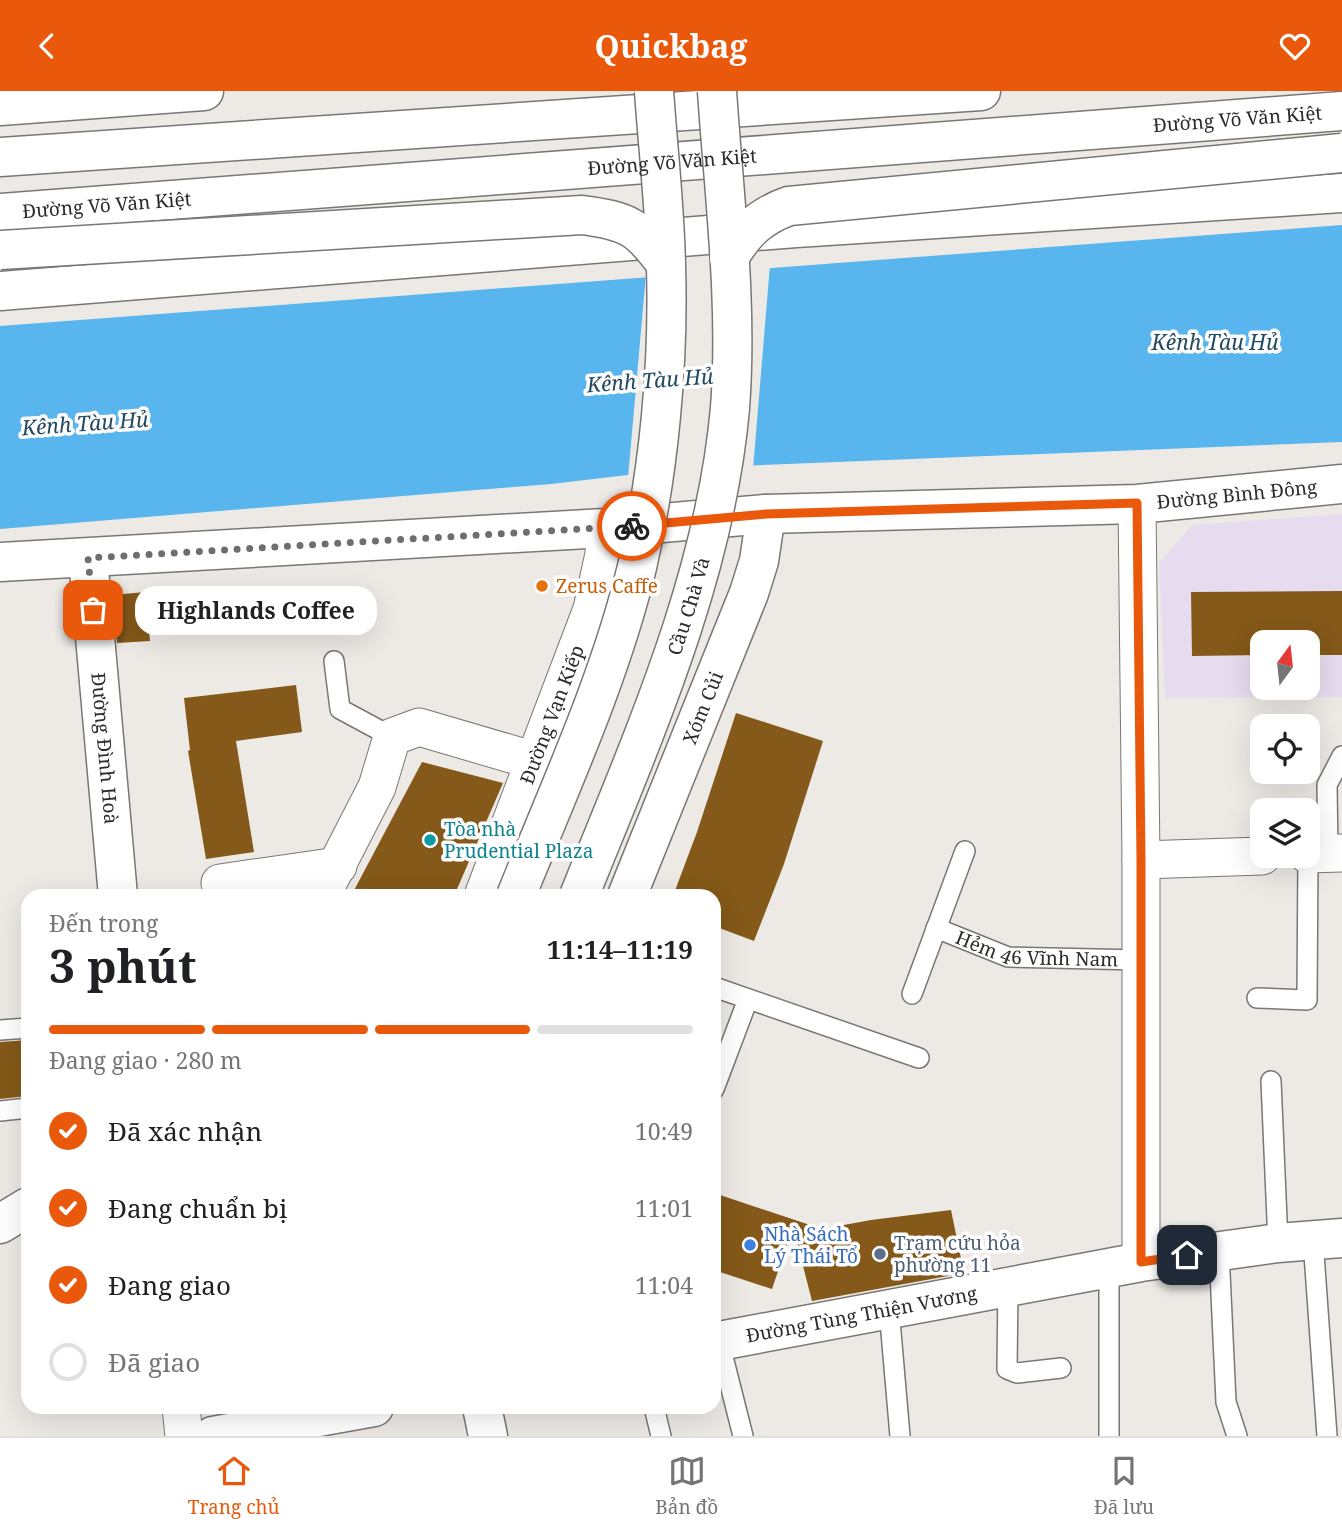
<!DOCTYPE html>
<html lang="vi">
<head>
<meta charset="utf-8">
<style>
	:root { --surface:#fff; --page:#f6f6f6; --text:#202124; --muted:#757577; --line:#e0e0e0; --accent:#ea580c }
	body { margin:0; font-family:"Noto Serif",serif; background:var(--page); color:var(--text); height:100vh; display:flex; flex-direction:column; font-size:26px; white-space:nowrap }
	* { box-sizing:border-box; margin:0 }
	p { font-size:23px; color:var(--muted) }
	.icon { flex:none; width:38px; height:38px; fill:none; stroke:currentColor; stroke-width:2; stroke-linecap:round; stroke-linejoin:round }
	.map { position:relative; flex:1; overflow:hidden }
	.panel { position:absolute; left:21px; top:798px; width:700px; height:525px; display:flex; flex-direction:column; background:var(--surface); border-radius:21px; box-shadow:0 7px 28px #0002 }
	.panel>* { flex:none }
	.needle { width:46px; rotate:15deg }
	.fabs { position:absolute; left:1250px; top:539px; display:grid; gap:14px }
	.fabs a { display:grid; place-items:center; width:70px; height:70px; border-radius:14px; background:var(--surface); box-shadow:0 7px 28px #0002; font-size:35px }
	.pin { position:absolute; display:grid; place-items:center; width:60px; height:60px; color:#fff; margin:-30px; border-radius:14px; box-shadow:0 4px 10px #0006 }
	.courier { position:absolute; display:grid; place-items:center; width:70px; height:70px; margin:-35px; border:5px solid #ea580c; border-radius:50%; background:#fff; color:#222; box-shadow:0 2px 9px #0007 }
	.bubble { position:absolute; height:49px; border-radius:21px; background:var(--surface); box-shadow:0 7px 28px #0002; font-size:23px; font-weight:700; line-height:49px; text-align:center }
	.headline em { font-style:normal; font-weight:700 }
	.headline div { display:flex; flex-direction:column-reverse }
	.headline { display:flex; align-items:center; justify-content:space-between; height:119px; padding:0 28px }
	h1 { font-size:46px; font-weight:700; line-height:52px }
	.bar { display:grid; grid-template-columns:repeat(4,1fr); gap:10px 7px; align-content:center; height:84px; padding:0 28px }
	.bar i { height:9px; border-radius:5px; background:var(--line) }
	.bar .current { background:var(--accent) }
	.bar p { grid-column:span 4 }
	ol { padding:0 28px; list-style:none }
	li { display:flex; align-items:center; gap:21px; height:77px }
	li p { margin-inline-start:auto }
	li .icon { padding:7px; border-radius:50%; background:var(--accent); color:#fff; stroke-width:4 }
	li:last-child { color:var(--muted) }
	li i { width:38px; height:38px; border:4px solid var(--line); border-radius:50% }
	header { display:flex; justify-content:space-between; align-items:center; height:91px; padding:0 28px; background:var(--accent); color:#fff; font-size:32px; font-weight:700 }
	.tab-bar { display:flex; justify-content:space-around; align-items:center; height:98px; border-top:2px solid var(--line); background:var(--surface); font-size:19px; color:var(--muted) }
	.tab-bar a { display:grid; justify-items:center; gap:4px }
	.tab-bar .current { color:var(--accent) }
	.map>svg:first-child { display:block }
	.education { fill:#e7dbef; fill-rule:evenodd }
	.water { fill:#58b5ed }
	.pier { fill:#edeae6 }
	.building { fill:#845919 }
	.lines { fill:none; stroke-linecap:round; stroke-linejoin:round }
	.service-casing { stroke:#797774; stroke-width:22 }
	.minor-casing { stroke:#797774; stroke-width:39 }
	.tertiary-casing { stroke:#797774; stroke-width:41 }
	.secondary-casing { stroke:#797774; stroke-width:41 }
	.primary-casing { stroke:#797774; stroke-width:41 }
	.trunk-casing { stroke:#797774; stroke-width:41 }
	.service { stroke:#fff; stroke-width:19 }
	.minor { stroke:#fff; stroke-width:37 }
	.tertiary { stroke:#fff; stroke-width:38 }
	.secondary { stroke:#fff; stroke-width:38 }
	.primary { stroke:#fff; stroke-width:38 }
	.trunk { stroke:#fff; stroke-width:38 }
	.primary-bridge-casing { stroke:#797774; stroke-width:41; stroke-linecap:butt }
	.primary-bridge { stroke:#fff; stroke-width:38 }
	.done { stroke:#706e6c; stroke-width:7; stroke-dasharray:0 12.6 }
	.route { stroke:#ea580c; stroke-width:9 }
	.food-dot { fill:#e8710a; stroke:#fff; stroke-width:2.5 }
	.culture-dot { fill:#0f9aa8; stroke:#fff; stroke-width:2.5 }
	.shop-dot { fill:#3f7fe0; stroke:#fff; stroke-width:2.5 }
	.service-dot { fill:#5c6f8a; stroke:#fff; stroke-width:2.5 }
	.labels { text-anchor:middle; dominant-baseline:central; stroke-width:7; stroke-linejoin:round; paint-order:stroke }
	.street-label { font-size:19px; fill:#2d2c2a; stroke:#fff }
	.food-label { font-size:19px; fill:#c56008; stroke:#fff; text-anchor:start }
	.culture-label { font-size:19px; fill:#0d838f; stroke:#fff; text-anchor:start }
	.shop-label { font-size:19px; fill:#366cbe; stroke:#fff; text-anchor:start }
	.service-label { font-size:19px; fill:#4e5e75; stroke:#fff; text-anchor:start }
	.water-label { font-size:21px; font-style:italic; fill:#224961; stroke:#fff }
</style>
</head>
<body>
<header><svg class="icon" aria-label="back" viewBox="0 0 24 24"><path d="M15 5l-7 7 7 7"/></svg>Quickbag<svg class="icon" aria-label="heart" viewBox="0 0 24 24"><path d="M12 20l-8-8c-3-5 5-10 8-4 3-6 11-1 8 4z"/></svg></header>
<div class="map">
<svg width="1342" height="1345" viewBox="0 0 1342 1345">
	<rect width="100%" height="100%" fill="#edeae6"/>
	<path class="education" d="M1342 423V606L1165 607 1159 472 1192 434ZM1262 551H1307V597H1262Z"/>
	<path class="water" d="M1342 134V351L687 377 551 393 0 438V235Z"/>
	<path class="pier" d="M770 174 753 378 687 380 628 387 646 183Z"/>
	<path class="building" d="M1342 500V564H1307V551H1262V564L1192 565 1191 501Z
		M145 501 150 550 117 552 113 504Z
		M296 594 302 641 236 650 254 761 206 768 188 660 190 659 184 607Z
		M736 622 823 650 784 773 754 850 714 835V805H673L697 741Z
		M422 671 503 692 454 805H351Z
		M28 949V1005L0 1008V951Z
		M714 1102 822 1138 871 1129 951 1119 964 1182 812 1210 793 1136 772 1198 714 1179Z"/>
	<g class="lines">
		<defs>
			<g id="service">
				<path d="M334 570 340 618 392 646"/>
				<path d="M1328 762 1327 694 1342 665"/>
				<path id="s1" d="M936 837 1008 866 1141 869"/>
				<path d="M714 896 919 967"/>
				<path d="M912 903 965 760"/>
				<path d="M1257 907 1307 909 1308 763"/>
				<path d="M0 939 28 937"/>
				<path d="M1271 990 1278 1152"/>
				<path d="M714 998 748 908"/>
				<path d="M0 1020 28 1017"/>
				<path d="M1313 1149 1327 1345"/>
				<path d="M1219 1160 1226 1311 1237 1345"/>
				<path d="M1008 1195 1007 1278 1017 1282 1061 1277"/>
				<path d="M889 1218 900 1345"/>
				<path d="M719 1250 743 1345"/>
				<path d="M654 1316 661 1345"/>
				<path d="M1109 1345V1176"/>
			</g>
			<g id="minor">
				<path d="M1137 413 1141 769V1171"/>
				<path d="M1307 763 1342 762"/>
				<path d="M1141 769 1262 765"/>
				<path d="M220 792 338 775"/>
				<path d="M321 805 377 696 392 646 419 636 535 670"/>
				<path id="s2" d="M483 805 592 518 604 463 605 437"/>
				<path d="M181 1316 184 1345"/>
			</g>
			<g id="tertiary">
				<path id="s3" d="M88 467 118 805"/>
				<path id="s4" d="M0 471 605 437 766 423 1137 413 1342 393"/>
				<path id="s5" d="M627 805 749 502 759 470 766 423"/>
				<path id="s6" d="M714 1251 1141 1171 1278 1152 1342 1147"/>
			</g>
			<path id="secondary" d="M482 1316 488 1345"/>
			<path id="primary" d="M0 15 204 0
				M0 200 796 137 1342 102
				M0 1133 28 1116
				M213 1345 374 1316"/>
			<g id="trunk">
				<path d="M0 66 981 0"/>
				<path id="s7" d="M0 122 1342 20"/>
			</g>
		</defs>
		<use href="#service" class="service-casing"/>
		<use href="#minor" class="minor-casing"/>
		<use href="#tertiary" class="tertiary-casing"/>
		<use href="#secondary" class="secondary-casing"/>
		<use href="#primary" class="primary-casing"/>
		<use href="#trunk" class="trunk-casing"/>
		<use href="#service" class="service"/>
		<use href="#minor" class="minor"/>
		<use href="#tertiary" class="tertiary"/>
		<use href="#secondary" class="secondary"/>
		<use href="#primary" class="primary"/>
		<use href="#trunk" class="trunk"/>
		<defs>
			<g id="primary-bridge">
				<path d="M0 159 582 124C628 130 639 136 666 173"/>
				<path d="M729 167C744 141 760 125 789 115L1342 62"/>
				<path d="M516 805C559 698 610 588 637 476 659 380 669 273 666 175 665 117 658 58 654 0"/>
				<path id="s8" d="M579 805C642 648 715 487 730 317 738 212 724 105 717 0"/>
			</g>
		</defs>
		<use href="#primary-bridge" class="primary-bridge-casing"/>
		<use href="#primary-bridge" class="primary-bridge"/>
	</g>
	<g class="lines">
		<path class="done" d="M93 519 88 467 632 435"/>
		<path class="route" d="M632 435 766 423 1137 412 1141 769V1171L1187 1164"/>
	</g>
	<circle class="food-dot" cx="542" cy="495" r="7"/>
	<circle class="culture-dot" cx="430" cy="749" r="7"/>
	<circle class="shop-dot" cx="750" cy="1154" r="7"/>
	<circle class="service-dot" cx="880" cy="1163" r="7"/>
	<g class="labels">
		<g class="street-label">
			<text stroke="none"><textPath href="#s7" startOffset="1241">Đường Võ Văn Kiệt</textPath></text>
			<text stroke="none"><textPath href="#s7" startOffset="674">Đường Võ Văn Kiệt</textPath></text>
			<text stroke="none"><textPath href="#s7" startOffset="107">Đường Võ Văn Kiệt</textPath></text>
			<text stroke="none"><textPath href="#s4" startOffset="1239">Đường Bình Đông</textPath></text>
			<text stroke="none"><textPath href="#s8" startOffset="310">Cầu Chà Và</textPath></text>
			<text stroke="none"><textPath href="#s5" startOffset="203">Xóm Củi</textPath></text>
			<text stroke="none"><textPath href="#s2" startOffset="194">Đường Vạn Kiếp</textPath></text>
			<text stroke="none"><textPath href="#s3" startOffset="191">Đường Đình Hoà</textPath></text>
			<text stroke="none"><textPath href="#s1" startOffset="105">Hẻm 46 Vĩnh Nam</textPath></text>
			<text stroke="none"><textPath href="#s6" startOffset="150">Đường Tùng Thiện Vương</textPath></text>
		</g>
		<g class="food-label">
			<text x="556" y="495">Zerus Caffe</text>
		</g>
		<g class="culture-label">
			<text x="444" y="738">Tòa nhà<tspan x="444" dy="22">Prudential Plaza</tspan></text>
		</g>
		<g class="shop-label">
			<text x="764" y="1143">Nhà Sách<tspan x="764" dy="22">Lý Thái Tổ</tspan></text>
		</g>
		<g class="service-label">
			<text x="894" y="1152">Trạm cứu hỏa<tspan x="894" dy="22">phường 11</tspan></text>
		</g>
		<g class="water-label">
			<text x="1215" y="251">Kênh Tàu Hủ</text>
			<text transform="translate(650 289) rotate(-4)">Kênh Tàu Hủ</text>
			<text transform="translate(85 332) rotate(-4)">Kênh Tàu Hủ</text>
		</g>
	</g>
</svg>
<div class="fabs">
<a><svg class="needle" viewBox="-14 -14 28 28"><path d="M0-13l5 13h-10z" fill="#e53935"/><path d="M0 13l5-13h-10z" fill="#757577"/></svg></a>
<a><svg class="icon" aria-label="locate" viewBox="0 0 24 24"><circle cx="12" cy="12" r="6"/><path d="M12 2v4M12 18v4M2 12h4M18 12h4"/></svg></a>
<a><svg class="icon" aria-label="layers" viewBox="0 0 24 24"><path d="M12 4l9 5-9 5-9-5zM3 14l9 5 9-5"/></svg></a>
</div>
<div class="pin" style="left:93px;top:519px;background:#ea580c"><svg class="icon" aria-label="bag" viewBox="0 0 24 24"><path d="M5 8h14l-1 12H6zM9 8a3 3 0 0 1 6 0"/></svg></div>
<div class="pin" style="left:1187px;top:1164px;background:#1f2937"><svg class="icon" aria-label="home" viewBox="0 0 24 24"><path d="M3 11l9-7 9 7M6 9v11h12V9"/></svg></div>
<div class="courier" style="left:632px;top:435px"><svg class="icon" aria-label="bike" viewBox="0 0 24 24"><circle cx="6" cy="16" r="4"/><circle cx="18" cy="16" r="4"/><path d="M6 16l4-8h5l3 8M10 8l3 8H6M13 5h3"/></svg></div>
<div class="bubble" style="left:135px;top:495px;width:242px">Highlands Coffee</div>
<section class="panel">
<div class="headline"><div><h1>3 phút</h1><p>Đến trong</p></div><em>11:14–11:19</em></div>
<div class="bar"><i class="current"></i><i class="current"></i><i class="current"></i><i></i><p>Đang giao · 280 m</p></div>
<ol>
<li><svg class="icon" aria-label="check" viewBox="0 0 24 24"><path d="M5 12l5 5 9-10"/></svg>Đã xác nhận<p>10:49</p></li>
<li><svg class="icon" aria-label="check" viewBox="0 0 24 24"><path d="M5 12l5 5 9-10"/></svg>Đang chuẩn bị<p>11:01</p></li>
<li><svg class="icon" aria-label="check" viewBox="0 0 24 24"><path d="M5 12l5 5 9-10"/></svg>Đang giao<p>11:04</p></li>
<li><i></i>Đã giao</li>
</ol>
</section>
</div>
<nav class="tab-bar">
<a class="current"><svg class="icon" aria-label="home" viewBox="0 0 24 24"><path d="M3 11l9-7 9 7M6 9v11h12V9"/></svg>Trang chủ</a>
<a><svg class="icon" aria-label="map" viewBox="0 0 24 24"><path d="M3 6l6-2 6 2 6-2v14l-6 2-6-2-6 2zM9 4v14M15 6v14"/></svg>Bản đồ</a>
<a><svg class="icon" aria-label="saved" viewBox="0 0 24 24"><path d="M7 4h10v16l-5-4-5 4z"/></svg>Đã lưu</a>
</nav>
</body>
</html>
